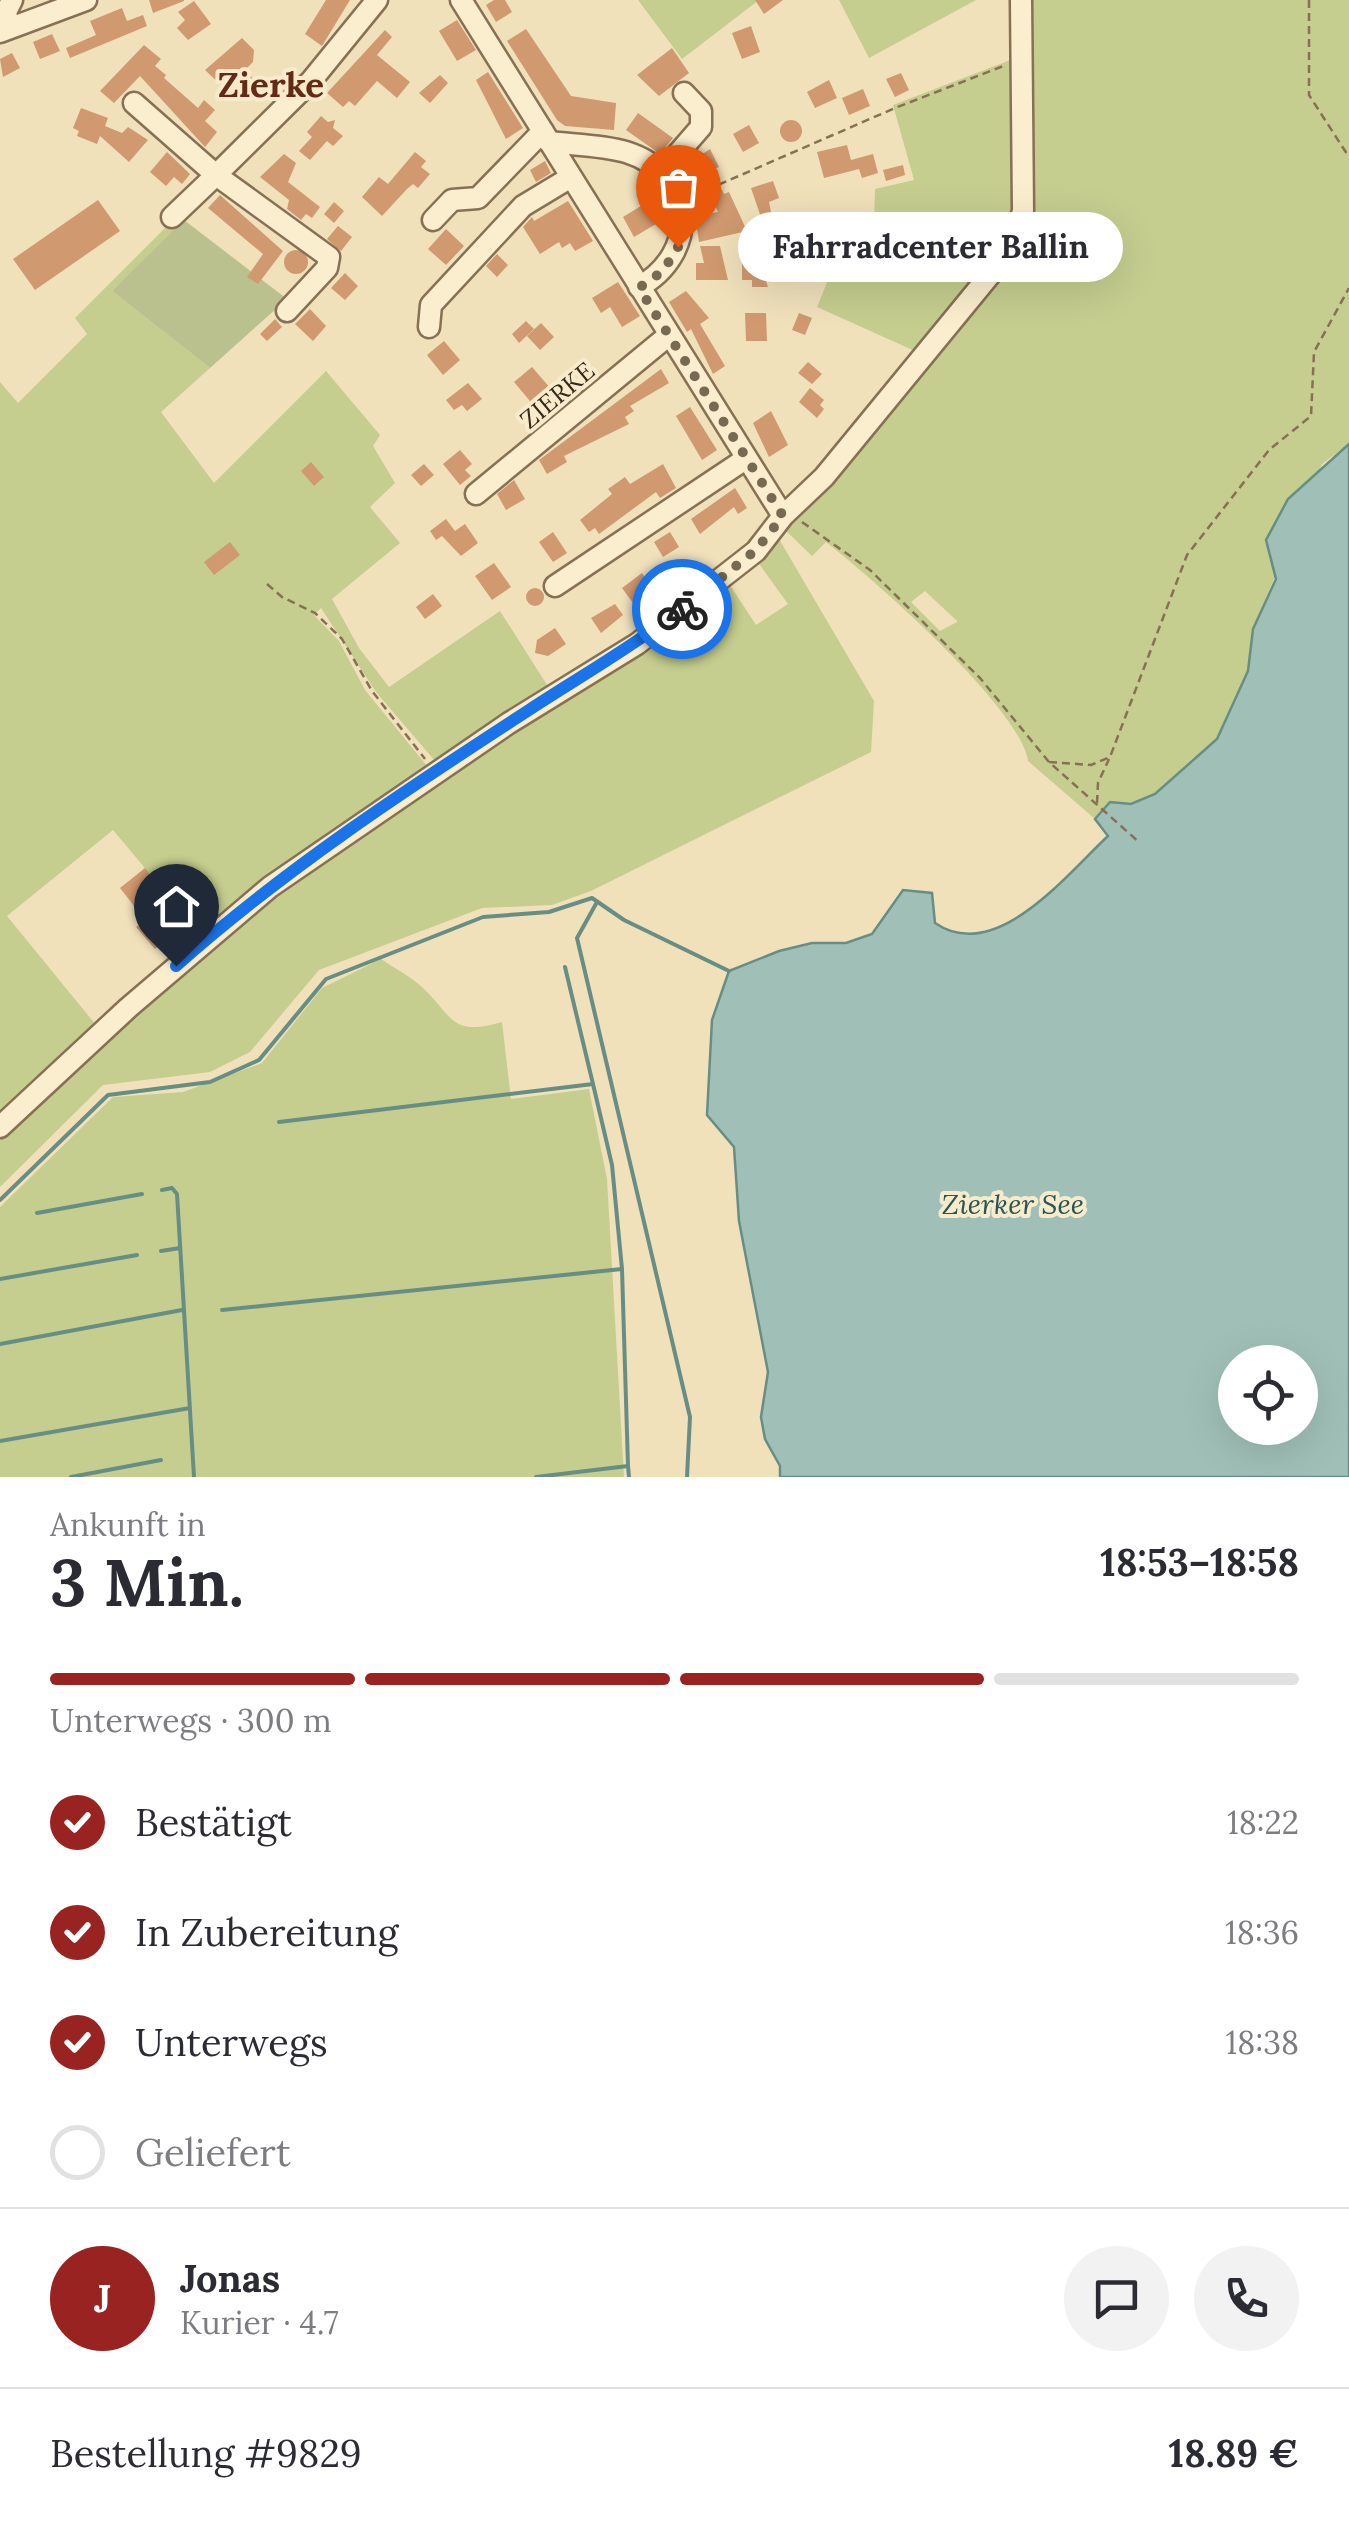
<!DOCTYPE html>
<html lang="de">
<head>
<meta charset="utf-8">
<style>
	:root { --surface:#fff; --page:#f2f2f3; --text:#2b2b33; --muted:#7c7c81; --line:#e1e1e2; --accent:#992321 }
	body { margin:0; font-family:Lora,serif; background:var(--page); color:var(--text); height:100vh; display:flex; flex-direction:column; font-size:38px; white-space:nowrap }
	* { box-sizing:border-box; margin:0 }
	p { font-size:32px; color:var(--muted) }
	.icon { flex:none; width:55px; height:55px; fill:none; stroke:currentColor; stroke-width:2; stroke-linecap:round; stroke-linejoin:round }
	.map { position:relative; height:1477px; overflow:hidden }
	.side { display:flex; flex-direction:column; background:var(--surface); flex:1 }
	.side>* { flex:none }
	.fabs { position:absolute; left:1218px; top:1345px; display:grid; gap:20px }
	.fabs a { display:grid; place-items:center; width:100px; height:100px; border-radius:50%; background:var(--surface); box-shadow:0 10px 40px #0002; font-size:50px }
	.pin { position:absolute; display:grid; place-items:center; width:85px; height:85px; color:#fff; margin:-102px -42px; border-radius:50% 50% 50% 0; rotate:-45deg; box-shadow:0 0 10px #0007 }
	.pin .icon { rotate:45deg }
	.courier { position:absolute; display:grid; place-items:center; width:100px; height:100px; margin:-50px; border:8px solid #1a73e8; border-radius:50%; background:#fff; color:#222; box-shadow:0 2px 12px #0007 }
	.bubble { position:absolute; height:70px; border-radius:35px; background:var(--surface); box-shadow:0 10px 40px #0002; font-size:32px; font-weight:700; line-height:70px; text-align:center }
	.headline em { font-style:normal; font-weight:700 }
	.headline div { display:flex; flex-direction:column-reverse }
	.headline { display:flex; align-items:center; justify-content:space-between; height:170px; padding:0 50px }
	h1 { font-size:65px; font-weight:700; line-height:75px }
	.bar { display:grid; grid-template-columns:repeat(4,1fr); gap:15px 10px; align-content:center; height:120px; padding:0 50px }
	.bar i { height:12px; border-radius:8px; background:var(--line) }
	.bar .on { background:var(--accent) }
	.bar p { grid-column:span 4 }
	.line { display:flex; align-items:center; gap:25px; padding:0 50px; border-top:2px solid var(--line) }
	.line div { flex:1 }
	.round { display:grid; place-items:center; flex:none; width:105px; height:105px; border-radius:52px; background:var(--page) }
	ol { padding:0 50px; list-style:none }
	li { display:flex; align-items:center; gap:30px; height:110px }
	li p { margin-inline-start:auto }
	li .icon { padding:10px; border-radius:50%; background:var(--accent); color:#fff; stroke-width:4 }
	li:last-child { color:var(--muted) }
	li i { width:55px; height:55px; border:5px solid var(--line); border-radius:50% }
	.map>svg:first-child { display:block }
	.green { fill:#c5ce8f; fill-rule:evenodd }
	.cemetery { fill:#bac18f }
	.water { fill:#a0c0b7; stroke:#678e85; stroke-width:2.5; fill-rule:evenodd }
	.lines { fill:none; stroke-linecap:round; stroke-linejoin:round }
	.stream { stroke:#678e85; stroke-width:4 }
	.building { fill:#d0996f }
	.minor-casing { stroke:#877054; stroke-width:25 }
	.path { stroke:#877054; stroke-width:2.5; stroke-dasharray:8 5; stroke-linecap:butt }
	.minor { stroke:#faeece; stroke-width:20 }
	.done { stroke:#776952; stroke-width:10; stroke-dasharray:0 18 }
	.route { stroke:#1a73e8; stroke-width:12 }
	.labels { text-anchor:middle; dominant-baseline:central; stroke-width:8; stroke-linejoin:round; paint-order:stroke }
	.street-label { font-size:25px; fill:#36281a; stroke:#f7ebcb }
	.water-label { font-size:28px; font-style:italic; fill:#285654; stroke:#f7ebcb }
	.district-label { font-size:35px; font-weight:bold; fill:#642917; stroke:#f7ebcb }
</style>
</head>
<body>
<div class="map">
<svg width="1349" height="1477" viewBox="0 0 1349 1477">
	<rect width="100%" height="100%" fill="#f0e1bb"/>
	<path class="green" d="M638 0H759L682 59Z
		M839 0H976L869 58Z
		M1026 0H1349V444L1322 464 1253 629 1248 671 1217 739 1155 794 1131 804 1110 802 1095 819 1028 761C1020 707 872 578 826 542L812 556 783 528 1011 254ZM925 591 957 621V622L940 631 911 602Z
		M1013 59V224L992 260 917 352 817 307 835 263 904 262 933 217 874 220 875 189 914 180 893 105Z
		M172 221 175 231 112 291 210 368 161 412 214 483 326 371 380 435 373 446 395 483 370 507 400 543 332 599 359 648 389 687 500 611 549 688 435 761 376 692 321 608 314 615 339 641 365 690 432 772 201 935 113 830 7 916 96 1025 0 1117V382L18 403 87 334 75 318Z
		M779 539 874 701 871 752 591 891 552 905 482 908 319 970 250 1052 210 1072 103 1085 0 1187V1136L135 1012 324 854 621 665 728 582 756 625 788 604 757 561Z
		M381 959C394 968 410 976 422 987 454 1017 450 1037 502 1022L511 1099 589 1089 607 1179 624 1477H0V1207L113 1097 183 1092 262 1063 322 988Z"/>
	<path class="cemetery" d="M184 220 287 299 210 368 112 291Z"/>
	<path class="water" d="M1349 444V1477H780V1466L765 1439 761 1417 768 1372 739 1221 734 1147 707 1115 712 1020 729 971 779 951 812 943H846L872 934 903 890 932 893 935 923C996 965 1067 874 1108 836L1095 819 1110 802 1131 804 1155 794 1217 739 1248 671 1253 629 1276 579 1266 540 1288 499ZM1235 1362H1300V1428H1235Z"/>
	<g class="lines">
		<path class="stream" d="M597 902 577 938 690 1417 687 1477
			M565 967 593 1084
			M279 1122 593 1084 612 1165 622 1269
			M162 1190 172 1188 177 1194 194 1477
			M0 1200 108 1095 210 1082 259 1060 326 979 483 917 549 912 592 898 624 920 729 971
			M37 1213 142 1194
			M161 1251 180 1248
			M0 1279 137 1255
			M222 1310 622 1269 628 1466
			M0 1344 182 1310
			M0 1441 190 1408
			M71 1477 161 1460
			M536 1477 628 1466 629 1477"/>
	</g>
	<path class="building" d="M149 0H184V1L153 13Z
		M326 0H350L322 46 305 34Z
		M494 0H505L512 12 496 22 486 5Z
		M755 0H783L764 14Z
		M194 1 211 24 188 40 177 28 185 20 178 12Z
		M122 8 127 21 143 15 147 26 70 58 66 48 96 35 90 21Z
		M457 20 476 50 457 61 439 31Z
		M751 26 760 52 742 59 732 33Z
		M526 29 571 96 616 103 614 130 565 126 557 120 507 41Z
		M385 30 392 37 377 55 410 82 397 98 377 81 355 106 349 101 343 107 327 93Z
		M52 34 60 51 40 59 33 42Z
		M242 38 254 50 253 62 245 70 255 81 248 88 233 74 222 86 205 70Z
		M144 45 161 59 155 66 166 75 164 78 198 108 204 100 215 110 205 121 217 132 205 147 140 76 114 103 100 91Z
		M672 48 689 73 659 96 637 75Z
		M12 53 20 68 3 77 0 59Z
		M488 72 523 128 506 139 476 80Z
		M901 73 909 90 895 97 886 79Z
		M440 75 448 83 430 103 419 93Z
		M829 80 837 98 815 108 807 92Z
		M863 89 870 106 849 115 842 98Z
		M81 108 108 118 105 126 122 133 128 127 148 140 129 162 100 136 97 144 77 136 79 131 73 128Z
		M638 113 673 138 660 154 626 130Z
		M321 116 328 122 335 120 333 128 343 136 333 146 327 141 310 160 299 151 312 137 307 132Z
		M780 131a11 11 0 1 1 22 0a11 11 0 1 1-22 0Z
		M749 125 759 143 743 152 733 134Z
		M847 145 851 160 873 154 878 173 862 178 859 169 824 178 817 152Z
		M710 149 719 167 712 170 724 194 729 192 747 231 699 242 695 216 718 212 704 182 698 185 687 164Z
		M167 152 190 174 182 184 174 177 166 186 150 172Z
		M415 152 426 161 421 167 430 174 418 188 413 184 407 189 382 216 362 197 379 177 388 184Z
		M284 154 296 163 288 182 320 207 312 218 306 214 301 220 287 209 289 200 260 177Z
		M545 161 551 173 536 182 530 170Z
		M903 165 905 175 886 181 883 170Z
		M773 181 779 198 769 202 777 242 770 244 751 188Z
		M220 195 283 251 258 284 247 277 263 254 208 208Z
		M98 200 120 231 35 290 13 259Z
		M568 201 593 241 575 251 570 243 562 248 559 242 540 254 523 227 532 217 534 221Z
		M649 201 651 205 659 201 666 212 658 216 661 221 634 237 623 217Z
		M334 202 344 211 334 223 324 214Z
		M338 226 352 237 341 251 327 239Z
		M446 229 464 246 446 265 428 249Z
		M700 246H720L728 280H696V263H704Z
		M742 246H754L768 287H752V280H742Z
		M284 262a12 12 0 1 1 24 0a12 12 0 1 1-24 0Z
		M497 254 508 265 497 277 486 266Z
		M345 273 358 286 345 300 331 288Z
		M618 282 640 316 622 327 610 307 601 313 592 298Z
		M686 291 709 318 700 324 725 366 713 374 691 329 687 332 669 302Z
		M310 309 326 326 313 341 295 324Z
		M745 313H766L767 341H746Z
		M799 313 812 318 805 335 792 330Z
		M275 319 282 327 267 341 260 334Z
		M526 321 534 329 519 343 512 334Z
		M541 323 554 337 540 350 527 336Z
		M444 341 460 360 443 375 427 355Z
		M808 362 822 374 812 384 798 373Z
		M532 367 564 404 545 419 514 382Z
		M661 369 669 383 630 406 634 411 625 417 629 424 564 456 567 462 547 474 539 460Z
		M468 383 482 399 467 411 462 405 454 410 446 400Z
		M810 388 824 400 820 405 824 409 817 418 799 402Z
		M690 407 717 450 702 460 676 416Z
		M771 411 788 445 769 457 753 423Z
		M460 450 472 464 465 470 471 476 460 485 443 464Z
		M311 462 324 477 314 486 301 471Z
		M424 464 434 475 421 486 411 475Z
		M663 464 676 488 660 498 656 492 599 534 595 528 589 532 580 520 612 494 608 489 625 477 630 484Z
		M514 480 525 499 506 510 497 494Z
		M735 488 747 508 738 514 734 507 700 534 691 519Z
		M446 519 455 531 465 524 478 543 461 556 442 536 436 540 430 531Z
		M553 532 567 553 553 562 539 542Z
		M670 532 679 547 663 557 654 542Z
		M230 542 240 555 214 575 204 562Z
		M494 563 511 587 492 600 475 576Z
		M642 573 653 589 633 603 622 588Z
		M526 597a9 9 0 1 1 18 0a9 9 0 1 1-18 0Z
		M433 594 442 606 425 619 416 607Z
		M615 604 623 615 601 633 591 618Z
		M555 628 566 644 548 656 535 653 537 640Z
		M145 868 164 892 155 899 180 928 155 949 136 927 145 920 120 888Z"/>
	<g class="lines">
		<defs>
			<path id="minor" d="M461 0 783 516
				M9 28 6 12 12 0
				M0 32 86 0
				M134 103 216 175 172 217
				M549 142C574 145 602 145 626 152 696 174 700 253 639 287
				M661 173 701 127V111L684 93
				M433 220 452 200 478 198 543 131
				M287 311 327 268 329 257 216 175 311 81 377 0
				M429 327 431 305 523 206 571 177
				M476 494 669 335
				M555 586 744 460
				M0 1127 128 1008 270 887 509 723 637 644 756 551 783 516 824 477 998 265 1018 233 1023 210 1021 0"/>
		</defs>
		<use href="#minor" class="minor-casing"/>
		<path class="path" d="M1309 0V95L1349 157
			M695 195 895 108 1006 65
			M802 522 870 570 980 678 1049 762 1140 843
			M267 584 282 597 315 613 342 639 372 691 425 759
			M1049 762 1091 765 1110 757 1187 555 1269 450 1311 416 1314 352 1349 288
			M1097 803 1098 783 1109 759"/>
		<use href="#minor" class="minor"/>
	</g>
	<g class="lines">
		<path class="done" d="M678 247 663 271 639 288 783 516 756 550 682 609"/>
		<path class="route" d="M176 966C285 869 407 789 529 710 581 676 632 647 682 609"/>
	</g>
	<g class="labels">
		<g class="street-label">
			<text transform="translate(557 395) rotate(-40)">ZIERKE</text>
		</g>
		<g class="water-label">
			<text x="1013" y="1204">Zierker See</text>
		</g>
		<g class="district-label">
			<text x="271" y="84">Zierke</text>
		</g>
	</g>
</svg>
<div class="fabs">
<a><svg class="icon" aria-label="locate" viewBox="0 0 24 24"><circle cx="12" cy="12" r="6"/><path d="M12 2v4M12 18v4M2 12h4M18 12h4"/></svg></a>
</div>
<div class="pin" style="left:678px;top:247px;background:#ea580c"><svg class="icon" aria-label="bag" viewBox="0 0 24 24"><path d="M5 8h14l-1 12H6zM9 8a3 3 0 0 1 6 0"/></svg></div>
<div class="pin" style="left:176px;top:966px;background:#1f2937"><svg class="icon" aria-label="home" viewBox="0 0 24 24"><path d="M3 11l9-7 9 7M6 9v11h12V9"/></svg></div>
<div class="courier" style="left:682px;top:609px"><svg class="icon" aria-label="bike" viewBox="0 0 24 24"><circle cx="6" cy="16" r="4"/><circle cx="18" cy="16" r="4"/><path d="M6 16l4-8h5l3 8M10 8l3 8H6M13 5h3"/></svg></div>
<div class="bubble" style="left:738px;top:212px;width:385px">Fahrradcenter Ballin</div>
</div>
<section class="side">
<div class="headline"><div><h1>3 Min.</h1><p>Ankunft in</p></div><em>18:53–18:58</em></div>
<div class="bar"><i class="on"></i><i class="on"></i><i class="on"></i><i></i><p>Unterwegs · 300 m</p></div>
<ol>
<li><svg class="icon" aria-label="check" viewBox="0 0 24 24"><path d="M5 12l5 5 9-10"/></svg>Bestätigt<p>18:22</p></li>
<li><svg class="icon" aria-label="check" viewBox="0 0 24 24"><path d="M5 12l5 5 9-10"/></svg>In Zubereitung<p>18:36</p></li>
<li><svg class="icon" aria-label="check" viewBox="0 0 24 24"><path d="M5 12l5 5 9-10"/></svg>Unterwegs<p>18:38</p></li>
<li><i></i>Geliefert</li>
</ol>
<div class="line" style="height:180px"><b class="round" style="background:var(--accent);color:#fff">J</b><div><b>Jonas</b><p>Kurier · 4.7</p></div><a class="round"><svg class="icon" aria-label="chat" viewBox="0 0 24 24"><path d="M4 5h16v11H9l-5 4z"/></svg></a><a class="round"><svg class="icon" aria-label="phone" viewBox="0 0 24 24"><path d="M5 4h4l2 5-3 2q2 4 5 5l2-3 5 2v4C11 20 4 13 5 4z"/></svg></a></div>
<div class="line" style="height:130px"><div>Bestellung #9829</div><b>18.89 €</b></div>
</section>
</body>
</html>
